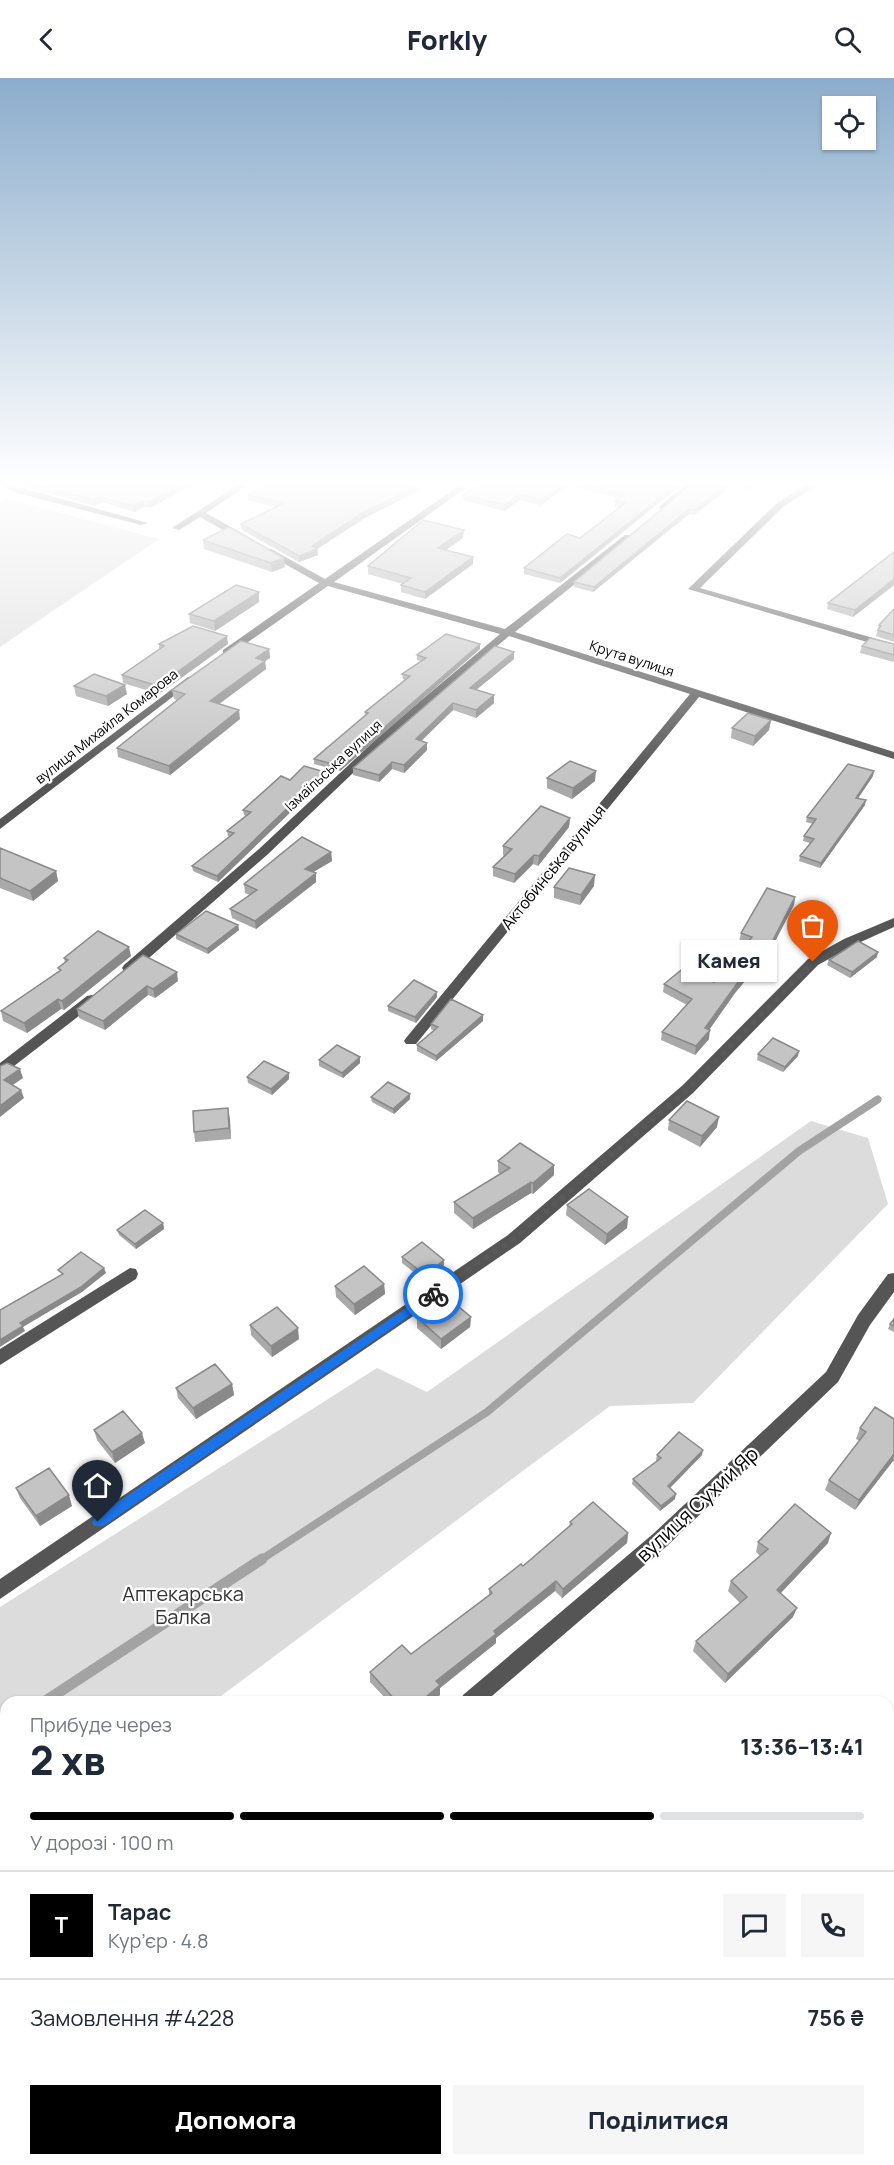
<!DOCTYPE html>
<html lang="uk">
<head>
<meta charset="utf-8">
<style>
	:root { --surface:#fff; --page:#f6f6f7; --text:#1f2937; --muted:#747a83; --line:#e0e1e3; --accent:#000 }
	body { margin:0; font-family:Manrope,sans-serif; background:var(--page); color:var(--text); height:100vh; display:flex; flex-direction:column; font-size:22px; white-space:nowrap }
	* { box-sizing:border-box; margin:0 }
	p { font-size:20px; color:var(--muted) }
	.icon { flex:none; width:33px; height:33px; fill:none; stroke:currentColor; stroke-width:2; stroke-linecap:round; stroke-linejoin:round }
	.map { position:relative; flex:1; overflow:hidden }
	.side { position:absolute; left:0px; top:1618px; width:894px; height:470px; display:flex; flex-direction:column; background:var(--surface); border-radius:18px 18px 0 0; box-shadow:0 2px 4px #0004 }
	.side>* { flex:none }
	.buttons { position:absolute; left:822px; top:18px; display:grid; gap:12px }
	.buttons a { display:grid; place-items:center; width:54px; height:54px; border-radius:0px; background:var(--surface); box-shadow:0 2px 4px #0004; font-size:30px }
	.pin { position:absolute; display:grid; place-items:center; width:51px; height:51px; color:#fff; margin:-62px -26px; border-radius:50% 50% 50% 0; rotate:-45deg; box-shadow:0 0 6px #0007 }
	.pin .icon { rotate:45deg }
	.courier { position:absolute; display:grid; place-items:center; width:60px; height:60px; margin:-30px; border:4px solid #1a73e8; border-radius:50%; background:#fff; color:#222; box-shadow:0 2px 8px #0007 }
	.bubble { position:absolute; height:42px; border-radius:0px; background:var(--surface); box-shadow:0 2px 4px #0004; font-size:20px; font-weight:800; line-height:42px; text-align:center }
	.summary em { font-style:normal; font-weight:800 }
	.summary div { display:flex; flex-direction:column-reverse }
	.summary { display:flex; align-items:center; justify-content:space-between; height:102px; padding:0 30px }
	h1 { font-size:39px; font-weight:800; line-height:45px }
	.bar { display:grid; grid-template-columns:repeat(4,1fr); gap:9px 6px; align-content:center; height:72px; padding:0 30px }
	.bar i { height:8px; border-radius:4px; background:var(--line) }
	.bar .on { background:var(--accent) }
	.bar p { grid-column:span 4 }
	.line { display:flex; align-items:center; gap:15px; padding:0 30px; border-top:2px solid var(--line) }
	.line div { flex:1 }
	.round { display:grid; place-items:center; flex:none; width:63px; height:63px; border-radius:0px; background:var(--page) }
	.button { display:flex; gap:12px; margin-top:auto; padding:12px 30px }
	.button a { flex:1; height:69px; border-radius:0px; background:var(--accent); color:#fff; font-size:24px; font-weight:800; line-height:69px; text-align:center }
	.button a+a { background:var(--page); color:var(--text) }
	header { display:flex; justify-content:space-between; align-items:center; height:78px; padding:0 30px; background:var(--surface); font-size:27px; font-weight:800 }
	.map>svg:first-child { display:block }
	.green { fill:#dcdcdc }
	.lines { fill:none; stroke-linecap:round; stroke-linejoin:round }
	.stream-far2 { stroke:#a3a3a3; stroke-width:7 }
	.stream-far1 { stroke:#a3a3a3; stroke-width:8 }
	.stream { stroke:#a3a3a3; stroke-width:11 }
	.minor { fill:#555; fill-rule:evenodd }
	.wall { fill:#a9a9a9 }
	.shaded-wall { fill:#898989 }
	.building { fill:#c4c4c4; stroke:#898989; stroke-width:1.5 }
	.route { fill:#1a73e8 }
	.done { stroke:#595959; stroke-width:6; stroke-dasharray:0 10.8 }
	.labels { text-anchor:middle; dominant-baseline:central; stroke-width:4.5; stroke-linejoin:round; paint-order:stroke }
	.far-street-label { font-size:14px; fill:#000; stroke:#fff }
	.street-label { font-size:16px; fill:#000; stroke:#fff }
	.near-street-label { font-size:20px; fill:#000; stroke:#fff }
	.near-park-label { font-size:20px; fill:#333; stroke:#fff }
</style>
</head>
<body>
<header><svg class="icon" aria-label="back" viewBox="0 0 24 24"><path d="M15 5l-7 7 7 7"/></svg>Forkly<svg class="icon" aria-label="search" viewBox="0 0 24 24"><circle cx="10" cy="10" r="6"/><path d="M15 15l6 6"/></svg></header>
<div class="map">
<svg width="894" height="2087" viewBox="0 0 894 2087">
	<rect width="100%" height="100%" fill="#fff"/>
	<path class="green" d="M7 421 159 461 0 569V425Z
		M811 1043 868 1060 888 1126 693 1325 610 1328 213 1624H6V1779L0 1784V1529L377 1290 427 1314Z"/>
	<g class="lines">
		<path class="stream-far2" d="M875 1023 878 1021"/>
		<path class="stream-far1" d="M259 1483 487 1334 799 1073 877 1022"/>
		<path class="stream" d="M44 1624 262 1481
			M0 1653 6 1649"/>
		<path class="minor" d="M0 407H12L148 445 141 447 17 415Z
			M238 407H248L206 435 247 458V462H241L200 439 179 452 172 450Z
			M460 407H470L334 504 505 551 625 457H631V461L515 554 894 674V681L699 619 416 966H406L404 963 406 960 690 616 509 558 395 655 267 777 134 893H124L122 890 124 887 259 771 387 651 500 556 328 508 231 576H223V572L319 505 265 475V471H271L325 501Z
			M685 407H694L666 432H660V428Z
			M807 407H817L784 428 700 510 894 566V572L688 511 778 424Z
			M188 599 192 600V604L0 751V741Z
			M894 840V849L854 867 818 887 693 1015 520 1165 0 1521V1501L508 1157 683 1007 808 881 844 861Z
			M92 917 97 918 99 921 97 924 5 995 0 997V985L87 918Z
			M130 1190 136 1191 138 1196 136 1201 0 1287V1271Z
			M894 1195V1214L870 1247 838 1304 667 1468 485 1624H460L463 1617 653 1456 826 1294 858 1237 888 1196Z
			M894 1937V1974L888 1976V1939Z
			M6 1993V2020L0 2022V1995Z
			M374 2082H401L399 2087H372Z
			M826 2082H852L850 2087H824Z"/>
	</g>
	<path class="wall" d="M19 407H192L150 430 144 429 134 434 102 424 95 428Z
		M478 407H681L560 505 524 496V490L580 460 619 430 615 429V423L619 420 568 408 541 427 520 422 504 433 463 422V417Z
		M691 407H733L694 437 689 436 593 514 574 509V504Z
		M734 407H758L750 412Z
		M418 413 365 440 317 471 318 477 299 484 242 452 241 446 276 429 248 422V417Z
		M463 460 446 472 473 486 425 521 401 514V507L403 506 368 496V488Z
		M203 462 285 489 272 494 204 471Z
		M894 474V507L853 539 827 531 828 525Z
		M259 524 215 553 190 545 189 536Z
		M894 531V564L876 558 879 547Z
		M159 566H228L159 616 123 605 122 597 159 571Z
		M894 566V584L860 575 862 568Z
		M269 571 270 580 265 583 266 591 219 626 240 641 170 697 118 679 117 670 177 622 174 621 172 612Z
		M480 571 340 693 314 686V681L365 638V634L405 602 403 601 402 596 421 583 417 582V577Z
		M514 574V581L476 612 494 625 476 640 453 632 421 663 427 672 404 695 392 691 379 704 353 697V690Z
		M74 608 127 616 108 628 76 618Z
		M771 642 769 652 753 668 731 660 732 650Z
		M873 698 858 720 865 727 820 790 799 783 800 778 810 765 803 763 804 758 813 746 806 744 807 739Z
		M326 700 218 804 193 793 192 788 230 759 228 758 227 753 246 738 244 737 243 732 290 702Z
		M547 700 595 703 572 721 547 710Z
		M570 740 569 749 538 788 533 786 514 805 493 798V789L504 778 503 777V768Z
		M0 770 56 793 58 803 33 823 0 810Z
		M331 774 332 783 313 794 316 804 256 851 232 840 230 831 250 817 245 815 244 806Z
		M594 808 580 827 554 820V809Z
		M795 819 794 827 770 873 735 915 709 952V961L695 977 661 962 662 954 687 927 663 914 664 906 714 904 746 866 739 864 741 855Z
		M238 847 239 852 208 876 176 861V856Z
		M143 877 178 903 155 920 148 917 105 952 79 940 77 931Z
		M131 878 64 932 61 931 27 955 3 943 1 933 59 893 58 890 65 885 64 880Z
		M877 879 850 900 827 887 829 882Z
		M437 919 416 945 388 933V928Z
		M483 943 436 983 417 973V967L434 953 431 951V946Z
		M758 976 798 978 783 994 757 982Z
		M319 982 360 985 343 1000 319 988Z
		M247 999 289 1001 272 1017 248 1005Z
		M371 1019 410 1021 394 1036 372 1024Z
		M228 1030 231 1061 195 1064 194 1054Z
		M669 1042 717 1049 700 1069 668 1052Z
		M498 1083 554 1097 533 1116 531 1115 473 1151 454 1135V1124L500 1096 498 1094Z
		M567 1127 628 1139 627 1150 605 1167 566 1137Z
		M163 1145 164 1151 136 1171 119 1157 117 1152Z
		M402 1179 444 1187 425 1203 402 1185Z
		M384 1206 385 1216 355 1237 336 1219 335 1208Z
		M417 1239H471L470 1249 441 1271 417 1250Z
		M894 1241V1254L888 1251 890 1246Z
		M250 1247 299 1261 272 1279 251 1257Z
		M232 1306 234 1317 196 1341 178 1320 176 1310Z
		M894 1341V1384L893 1383 855 1432 825 1412 829 1402 860 1363 856 1361 860 1350Z
		M94 1352 145 1365 115 1385 97 1362Z
		M657 1377H702L670 1410 675 1421 660 1433 632 1406 633 1401 657 1383 656 1382Z
		M16 1410 72 1428 40 1448 20 1420Z
		M570 1444 628 1455 627 1465 562 1520 555 1513 496 1560V1565L440 1610V1617L431 1624H389L370 1604V1594L411 1576 489 1517V1511L523 1488 569 1449Z
		M758 1464 828 1465 781 1515 793 1539 725 1605 693 1573 696 1563 740 1525 728 1513 731 1503 760 1478 756 1474Z
		M731 2082H781L778 2087H736Z"/>
	<path class="shaded-wall" d="M181 407H192L150 430 149 424Z
		M418 407V413L365 440 317 471 318 477 299 484V478L364 434Z
		M562 407H568L541 427V422Z
		M676 407H681L560 505V500Z
		M727 407H733L694 437 695 432Z
		M751 407H758L750 412Z
		M520 416V422L504 433 505 427Z
		M101 419 102 424 95 428 94 422Z
		M143 423 144 429 134 434 133 428Z
		M689 431V436L593 514 594 509Z
		M464 452 463 460 438 477V470Z
		M473 479V486L425 521V514Z
		M284 480 285 489 272 494 271 485Z
		M894 501V507L853 539 855 532Z
		M259 514V524L215 553 214 543Z
		M227 558 228 566 159 616 158 608Z
		M480 566V571L340 693V688Z
		M269 571 270 580 265 583 266 591 211 632 210 623 256 580Z
		M514 574V581L470 617V610Z
		M125 607 127 616 108 628 106 618Z
		M494 617V625L476 640V632Z
		M453 625V632L416 668V661Z
		M239 632 240 641 170 697 169 688Z
		M771 642 769 652 753 668 755 658Z
		M427 665V672L404 695V687Z
		M392 684V691L379 704V697Z
		M596 693 595 703 572 721 573 710Z
		M874 693 873 698 855 725 856 720Z
		M325 694 326 700 218 804 217 798Z
		M866 722 865 727 820 790 821 785Z
		M570 740 569 749 538 788 539 778Z
		M331 774 332 783 305 799V791Z
		M534 777 533 786 514 805 515 796Z
		M56 793 58 803 33 823 30 813Z
		M316 795V804L256 851 255 843Z
		M595 797 594 808 580 827 581 817Z
		M795 819 794 827 770 873 735 915 704 959 705 950Z
		M238 847 239 852 208 876 207 871Z
		M129 869 131 878 64 932 62 923Z
		M878 874 877 879 850 900 852 894Z
		M177 894 178 903 155 920 153 911Z
		M147 908 148 917 105 952 103 943Z
		M437 914V919L416 945 415 939Z
		M58 921 61 931 27 955 24 945Z
		M483 937V943L436 983V978Z
		M710 952 709 961 695 977 696 968Z
		M799 973 798 978 783 994 785 989Z
		M360 979V985L343 1000 342 995Z
		M20 991 23 1000 7 1011 4 1002Z
		M289 995V1001L272 1017 271 1011Z
		M21 1012 24 1020 0 1039V1028Z
		M410 1016V1021L394 1036 393 1031Z
		M228 1030 230 1041 231 1061 229 1050Z
		M719 1039 717 1049 700 1069 702 1058Z
		M554 1087V1097L533 1116V1105Z
		M531 1104V1115L473 1151V1140Z
		M628 1139 627 1150 605 1167 607 1156Z
		M163 1145 164 1151 136 1171 135 1166Z
		M444 1182V1187L425 1203V1197Z
		M104 1190 106 1195 82 1214 23 1249 25 1253 0 1269V1262L20 1245Z
		M384 1206 385 1216 355 1237 354 1226Z
		M471 1239 470 1249 441 1271V1261Z
		M298 1250 299 1261 272 1279 271 1268Z
		M232 1306 234 1317 196 1341 193 1330Z
		M142 1355 145 1365 115 1385 112 1374Z
		M703 1372 702 1377 667 1413 668 1408Z
		M894 1376 893 1383 855 1432 859 1422Z
		M676 1416 675 1421 660 1433 661 1428Z
		M69 1417 72 1428 40 1448 36 1438Z
		M628 1455 627 1465 562 1520 563 1511Z
		M831 1455 828 1465 774 1522 777 1512Z
		M556 1503 555 1513 496 1560V1565L440 1610V1617L431 1624H420L436 1603 494 1553Z
		M797 1530 793 1539 725 1605 728 1596Z
		M6 1955V1966L0 1970V1959Z
		M20 2082H23L25 2087H22Z"/>
	<path class="building" d="M38 407H181L149 424 143 423 133 428 101 419 94 422Z
		M264 407H418L364 434 312 468 317 471 299 478 241 446 284 425 248 417Z
		M478 407H562L541 422 520 416 505 427 463 417Z
		M588 407H676L560 500 524 490 567 456 580 460 625 425 615 423 624 416Z
		M691 407H727L695 432 689 431 594 509 574 504Z
		M423 442 464 452 438 470 473 479 425 514 401 507 411 500 368 488Z
		M229 449 284 480 271 485 203 462Z
		M894 474V501L855 532 828 525Z
		M236 507 259 514 214 543 189 536Z
		M894 531V557L878 552 881 548 879 547Z
		M193 548 227 558 158 608 122 597 164 568 159 566Z
		M446 556 480 566 340 688 314 681 368 635 365 634 410 598 402 596 426 580 417 577Z
		M870 560 894 566V577L862 568Z
		M241 563 269 571 256 580 265 583 210 623 239 632 169 688 117 670 185 616 172 612Z
		M495 568 514 574 470 610 494 617 476 632 453 625 416 661 427 665 404 687 392 684 379 697 353 690Z
		M94 596 125 607 106 618 74 608Z
		M748 635 771 642 755 658 732 650Z
		M570 683 596 693 573 710 547 700Z
		M848 686 874 693 856 720 866 722 821 785 800 778 814 761 804 758 816 741 807 739Z
		M304 688 325 694 217 798 192 788 234 755 227 753 251 734 243 732 281 698 290 702Z
		M541 728 570 740 539 778 534 777 515 796 493 789 512 771 503 768Z
		M302 759 331 774 305 791 316 795 255 843 230 831 257 812 244 806Z
		M0 770 56 793 30 813 0 800Z
		M569 790 595 797 581 817 554 809Z
		M767 810 795 819 772 864 736 907 705 950 710 952 696 968 662 954 692 921 664 906 685 889 714 904 752 859 741 855Z
		M206 833 238 847 207 871 176 856Z
		M98 853 129 869 62 923 58 921 24 945 1 933 61 892 58 890 68 882 64 880Z
		M858 863 878 874 852 894 829 882Z
		M143 877 177 894 153 911 147 908 103 943 77 931Z
		M414 902 437 914 415 939 388 928Z
		M451 921 483 937 436 978 417 967 438 949 431 946Z
		M773 960 799 973 785 989 758 976Z
		M337 967 360 979 342 995 319 982Z
		M264 983 289 995 271 1011 247 999Z
		M7 985 20 991 4 1002 21 1012 0 1028V988Z
		M388 1004 410 1016 393 1031 371 1019Z
		M687 1023 719 1039 702 1058 669 1042Z
		M228 1030 229 1050 194 1054 193 1033Z
		M520 1065 554 1087 533 1105 531 1104 473 1140 454 1124 510 1090 498 1083Z
		M589 1111 628 1139 607 1156 567 1127Z
		M145 1132 163 1145 135 1166 117 1152Z
		M422 1164 444 1182 425 1197 402 1179Z
		M81 1174 104 1190 81 1209 20 1245 23 1248 0 1262V1232L63 1196 58 1192Z
		M364 1188 384 1206 354 1226 335 1208Z
		M446 1218 471 1239 441 1261 417 1239Z
		M277 1229 298 1250 271 1268 250 1247Z
		M894 1241V1248L890 1246Z
		M215 1286 232 1306 193 1330 176 1310Z
		M875 1329 894 1341V1376L859 1422 829 1402 866 1354 860 1350Z
		M123 1333 142 1355 112 1374 94 1352Z
		M679 1354 703 1372 668 1408 676 1416 661 1428 633 1401 661 1380 657 1377Z
		M49 1390 69 1417 36 1438 16 1410Z
		M593 1424 628 1455 563 1511 556 1503 494 1553 496 1556 436 1603 440 1607 420 1624H397L370 1594 402 1567 411 1576 492 1515 489 1511 521 1486 523 1488 572 1446 570 1444Z
		M795 1426 831 1455 777 1512 797 1530 728 1596 696 1563 747 1519 731 1503 768 1471 758 1464Z
		M894 1713V1795L888 1806V1723Z
		M888 1819 894 1824 888 1836Z
		M6 1902V1955L0 1959V1906Z
		M6 2051V2082H20L22 2087H0V2055Z
		M240 2082H318L320 2087H242Z
		M450 2082H460L466 2087H447Z
		M741 2082H781L778 2087H746Z"/>
	<linearGradient id="sky" x2="0" y2="1"><stop stop-color="#8cadcc"/><stop offset="0.58" stop-color="#fff"/><stop offset="1" stop-color="#fff" stop-opacity="0"/></linearGradient>
	<rect width="894" height="699" fill="url(#sky)"/>
	<path class="route" d="M433 1212 437 1213V1219L103 1448H94L92 1444 94 1440Z"/>
	<g class="lines">
		<path class="done" d="M433 1216 514 1161 688 1011 813 884"/>
	</g>
	<g class="labels">
		<g class="far-street-label">
			<text transform="translate(632 580) rotate(18)">Крута вулиця</text>
			<text transform="translate(106 648) rotate(-38)">вулиця Михайла Комарова</text>
			<text transform="translate(333 687) rotate(-43)">Ізмаїльська вулиця</text>
		</g>
		<g class="street-label">
			<text transform="translate(553 789) rotate(-51)">Актобинська вулиця</text>
		</g>
		<g class="near-street-label">
			<text transform="translate(697 1426) rotate(-43)">вулиця Сухий Яр</text>
		</g>
		<g class="near-park-label">
			<text x="183" y="1515">Аптекарська<tspan x="183" dy="23">Балка</tspan></text>
		</g>
	</g>
</svg>
<div class="buttons">
<a><svg class="icon" aria-label="locate" viewBox="0 0 24 24"><circle cx="12" cy="12" r="6"/><path d="M12 2v4M12 18v4M2 12h4M18 12h4"/></svg></a>
</div>
<div class="pin" style="left:813px;top:884px;background:#ea580c"><svg class="icon" aria-label="bag" viewBox="0 0 24 24"><path d="M5 8h14l-1 12H6zM9 8a3 3 0 0 1 6 0"/></svg></div>
<div class="pin" style="left:98px;top:1444px;background:#1f2937"><svg class="icon" aria-label="home" viewBox="0 0 24 24"><path d="M3 11l9-7 9 7M6 9v11h12V9"/></svg></div>
<div class="courier" style="left:433px;top:1216px"><svg class="icon" aria-label="bike" viewBox="0 0 24 24"><circle cx="6" cy="16" r="4"/><circle cx="18" cy="16" r="4"/><path d="M6 16l4-8h5l3 8M10 8l3 8H6M13 5h3"/></svg></div>
<div class="bubble" style="left:681px;top:862px;width:96px">Камея</div>
<section class="side">
<div class="summary"><div><h1>2 хв</h1><p>Прибуде через</p></div><em>13:36–13:41</em></div>
<div class="bar"><i class="on"></i><i class="on"></i><i class="on"></i><i></i><p>У дорозі · 100 m</p></div>
<div class="line" style="height:108px"><b class="round" style="background:var(--accent);color:#fff">Т</b><div><b>Тарас</b><p>Кур’єр · 4.8</p></div><a class="round"><svg class="icon" aria-label="chat" viewBox="0 0 24 24"><path d="M4 5h16v11H9l-5 4z"/></svg></a><a class="round"><svg class="icon" aria-label="phone" viewBox="0 0 24 24"><path d="M5 4h4l2 5-3 2q2 4 5 5l2-3 5 2v4C11 20 4 13 5 4z"/></svg></a></div>
<div class="line" style="height:78px"><div>Замовлення #4228</div><b>756 ₴</b></div>
<div class="button"><a>Допомога</a><a>Поділитися</a></div>
</section>
</div>
</body>
</html>
